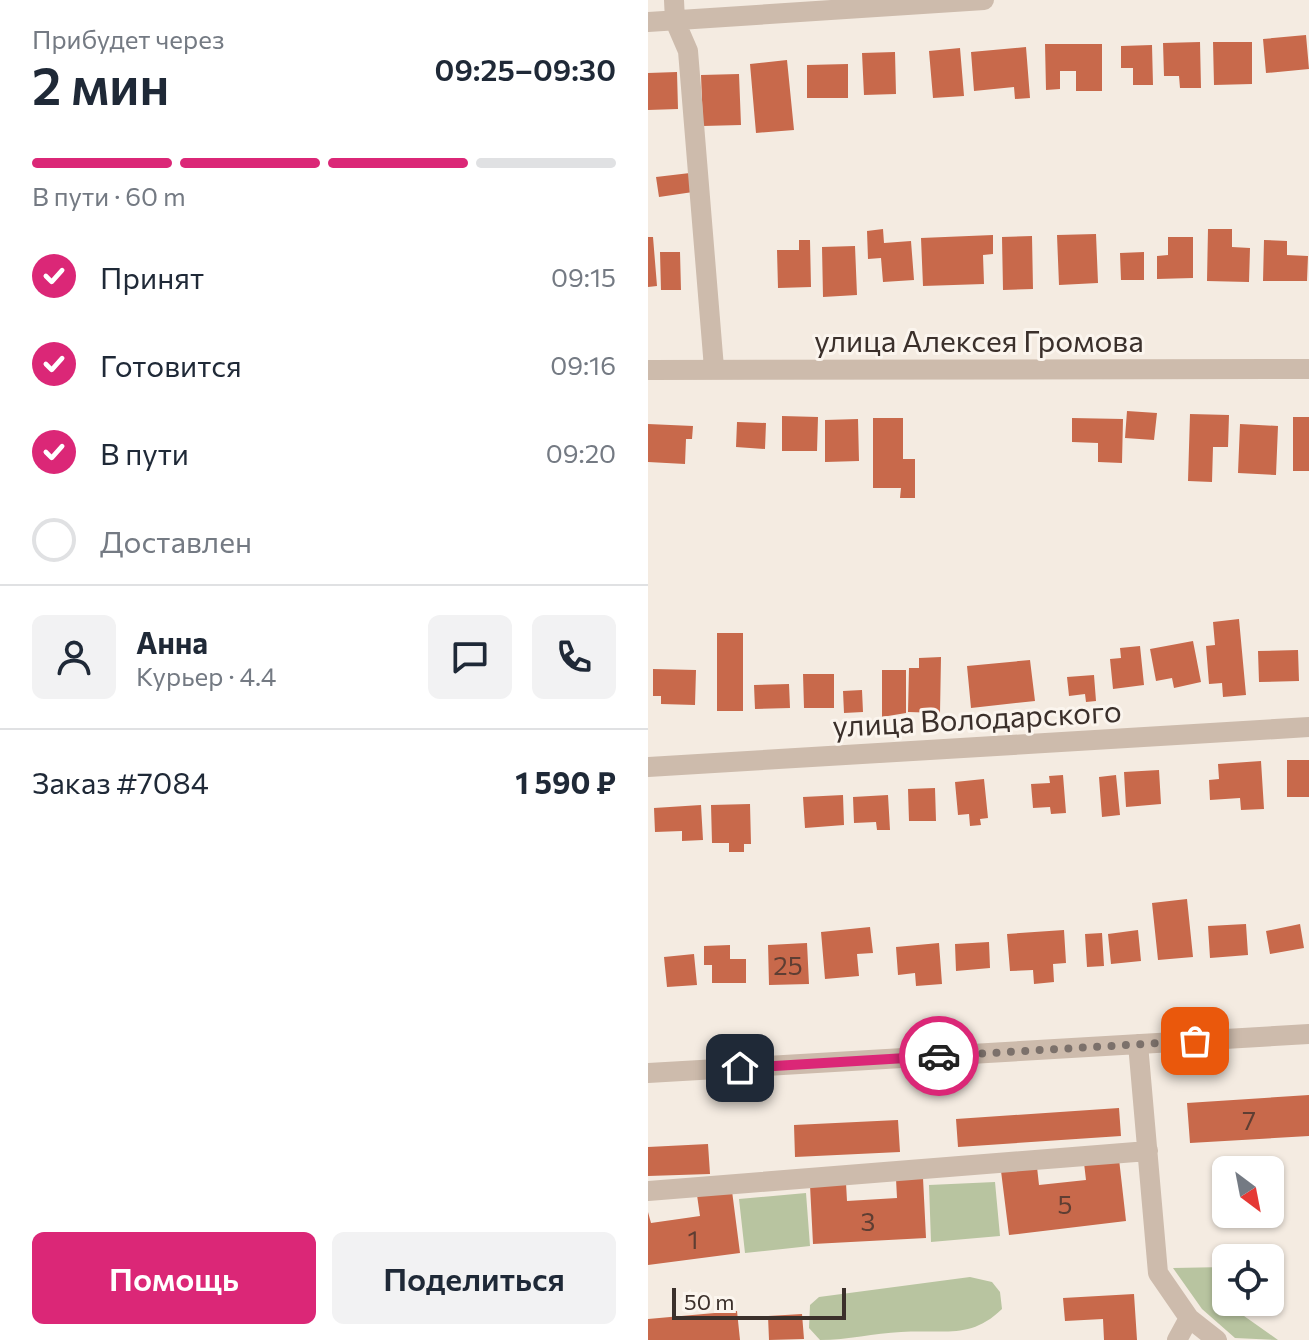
<!DOCTYPE html>
<html lang="ru">
<head>
<meta charset="utf-8">
<style>
	:root { --surface:#fff; --page:#f2f2f3; --text:#1f2937; --muted:#747a83; --line:#e0e1e3; --accent:#db2777 }
	body { margin:0; font-family:Commissioner,sans-serif; background:var(--page); color:var(--text); height:100vh; display:flex; flex-direction:column; font-size:30px; white-space:nowrap }
	* { box-sizing:border-box; margin:0 }
	p { font-size:26px; color:var(--muted) }
	.icon { flex:none; width:44px; height:44px; fill:none; stroke:currentColor; stroke-width:2; stroke-linecap:round; stroke-linejoin:round }
	.map { position:relative; flex:1; overflow:hidden }
	.side { display:flex; flex-direction:column; background:var(--surface); width:648px }
	.side>* { flex:none }
	.needle { width:52px; rotate:148deg }
	.buttons { position:absolute; left:564px; top:1156px; display:grid; gap:16px }
	.buttons a { display:grid; place-items:center; width:72px; height:72px; border-radius:12px; background:var(--surface); box-shadow:0 2px 6px #0004; font-size:40px }
	.scale { position:absolute; left:24px; bottom:20px; width:174px; box-sizing:border-box; padding-left:8px; border:4px solid #3b302b; border-top:0; font-size:22px; line-height:28px; white-space:nowrap; color:#3b302b; -webkit-text-stroke:6px #fbf5ee; paint-order:stroke }
	.pin { position:absolute; display:grid; place-items:center; width:68px; height:68px; color:#fff; margin:-34px; border-radius:16px; box-shadow:0 4px 12px #0006 }
	.courier { position:absolute; display:grid; place-items:center; width:80px; height:80px; margin:-40px; border:6px solid #db2777; border-radius:50%; background:#fff; color:#222; box-shadow:0 2px 10px #0007 }
	.headline em { font-style:normal; font-weight:600 }
	.headline div { display:flex; flex-direction:column-reverse }
	.headline { display:flex; align-items:center; justify-content:space-between; height:136px; padding:0 32px }
	h1 { font-size:52px; font-weight:600; line-height:60px }
	.bar { display:grid; grid-template-columns:repeat(4,1fr); gap:12px 8px; align-content:center; height:96px; padding:0 32px }
	.bar i { height:10px; border-radius:6px; background:var(--line) }
	.bar .current { background:var(--accent) }
	.bar p { grid-column:span 4 }
	.line { display:flex; align-items:center; gap:20px; padding:0 32px; border-top:2px solid var(--line) }
	.line div { flex:1 }
	.round { display:grid; place-items:center; flex:none; width:84px; height:84px; border-radius:12px; background:var(--page) }
	ol { padding:0 32px; list-style:none }
	li { display:flex; align-items:center; gap:24px; height:88px }
	li p { margin-inline-start:auto }
	li .icon { padding:8px; border-radius:50%; background:var(--accent); color:#fff; stroke-width:4 }
	li:last-child { color:var(--muted) }
	li i { width:44px; height:44px; border:4px solid var(--line); border-radius:50% }
	.button { display:flex; gap:16px; margin-top:auto; padding:16px 32px }
	.button a { flex:1; height:92px; border-radius:12px; background:var(--accent); color:#fff; font-size:32px; font-weight:600; line-height:92px; text-align:center }
	.button a+a { background:var(--page); color:var(--text) }
	main { display:flex; flex:1; min-height:0 }
	.map>svg:first-child { display:block }
	.green { fill:#b8c4a0 }
	.building { fill:#c8694b }
	.lines { fill:none; stroke-linecap:round; stroke-linejoin:round }
	.minor { stroke:#cdbbac; stroke-width:20 }
	.done { stroke:#7c716b; stroke-width:8; stroke-dasharray:0 14.4 }
	.route { stroke:#db2777; stroke-width:10 }
	.labels { text-anchor:middle; dominant-baseline:central; stroke-width:6; stroke-linejoin:round; paint-order:stroke }
	.number-label { font-size:26px; fill:#5e3e33 }
	.street-label { font-size:30px; fill:#3b302b; stroke:#fbf5ee }
</style>
</head>
<body>
<main>
<section class="side">
<div class="headline"><div><h1>2 мин</h1><p>Прибудет через</p></div><em>09:25–09:30</em></div>
<div class="bar"><i class="current"></i><i class="current"></i><i class="current"></i><i></i><p>В пути · 60 m</p></div>
<ol>
<li><svg class="icon" aria-label="check" viewBox="0 0 24 24"><path d="M5 12l5 5 9-10"/></svg>Принят<p>09:15</p></li>
<li><svg class="icon" aria-label="check" viewBox="0 0 24 24"><path d="M5 12l5 5 9-10"/></svg>Готовится<p>09:16</p></li>
<li><svg class="icon" aria-label="check" viewBox="0 0 24 24"><path d="M5 12l5 5 9-10"/></svg>В пути<p>09:20</p></li>
<li><i></i>Доставлен</li>
</ol>
<div class="line" style="height:144px"><a class="round"><svg class="icon" aria-label="person" viewBox="0 0 24 24"><circle cx="12" cy="8" r="4"/><path d="M4 21q1-7 8-7t8 7"/></svg></a><div><b>Анна</b><p>Курьер · 4.4</p></div><a class="round"><svg class="icon" aria-label="chat" viewBox="0 0 24 24"><path d="M4 5h16v11H9l-5 4z"/></svg></a><a class="round"><svg class="icon" aria-label="phone" viewBox="0 0 24 24"><path d="M5 4h4l2 5-3 2q2 4 5 5l2-3 5 2v4C11 20 4 13 5 4z"/></svg></a></div>
<div class="line" style="height:104px"><div>Заказ #7084</div><b>1 590 ₽</b></div>
<div class="button"><a>Помощь</a><a>Поделиться</a></div>
</section>
<div class="map">
<svg width="661" height="1340" viewBox="0 0 661 1340">
	<rect width="100%" height="100%" fill="#f4ebe1"/>
	<path class="green" d="M347 1182 352 1236 283 1242 281 1185Z
		M158 1193 162 1246 97 1253 91 1199Z
		M578 1267V1302H587L589 1311 630 1340 587 1338 554 1309 525 1268Z
		M322 1277 344 1282 352 1292 354 1309C322 1340 296 1329 253 1332 226 1333 200 1340 172 1340L161 1328 162 1305 171 1297Z"/>
	<path class="building" d="M658 35 661 69 618 73 615 39Z
		M552 42 553 88H532L531 76H516L515 43Z
		M565 42H604V84L566 85Z
		M397 44H454V91H428V71H412V89L398 90Z
		M504 45 505 85H485V68H473V46Z
		M378 47 382 98 367 99 366 87 326 91 323 52Z
		M312 48 316 96 285 98 281 51Z
		M247 52 248 94 216 95 214 53Z
		M139 60 146 130 108 133 102 64Z
		M200 64V98H159V65Z
		M29 72 30 109 0 110V73Z
		M91 74 93 125 55 126 53 75Z
		M42 173 45 192 11 197 8 177Z
		M235 229 236 243 263 241 266 280 235 282 233 258 220 259 219 231Z
		M560 229H584V247L602 248 601 282 559 281Z
		M448 234 450 283 411 285 409 235Z
		M345 235V254L335 255 336 284 275 286 273 238Z
		M384 236 385 289 355 290 354 237Z
		M0 237H5L9 286 0 287Z
		M520 237H545V278L509 279V256L520 255Z
		M151 240H162L163 287 130 288 129 250H151Z
		M616 240 639 241V255L660 256 659 281H615Z
		M207 246 209 295 175 297 174 247Z
		M12 252H32L33 290H13Z
		M496 252V280H473L472 253Z
		M479 411 509 413 506 440 477 438Z
		M542 414 581 415 580 447H565L564 482 540 481Z
		M134 416 170 417 169 451H134Z
		M645 417H661V471H645Z
		M225 418H255V459H267V498H252L253 488H225Z
		M424 418 475 419 474 463 450 462V443L424 442Z
		M210 419 211 461 177 462V420Z
		M89 422 118 423 117 449 88 447Z
		M0 424 45 426 44 439H38L37 464 0 462Z
		M592 424 630 426 628 475 590 473Z
		M591 619 598 695 575 697 574 683 561 684 558 646 567 645 565 622Z
		M69 633H95V711H69Z
		M545 641 553 682 526 688 524 678 508 681 502 649Z
		M492 646 496 685 465 689 462 659 473 658 472 648Z
		M650 650 651 681 611 682 610 651Z
		M293 657 292 713 260 712 261 668H271V658Z
		M382 660 387 701 323 708 319 666Z
		M5 669 48 670 47 705 13 704V696H5Z
		M234 670H258V713L234 717Z
		M155 674H186V708H156Z
		M446 675 448 701 438 702 437 694 421 696 419 677Z
		M141 684 142 708 107 709 106 685Z
		M214 690 215 712 196 713 195 691Z
		M639 760H661V797H639Z
		M613 761 616 809 593 810 592 798 562 800 561 780 571 779 570 764Z
		M511 770 513 804 478 807 476 772Z
		M415 775 418 813 403 814 402 807 385 808 383 784 402 783 401 776Z
		M468 775 472 815 454 817 451 777Z
		M336 779 340 818 332 819 333 825 322 826 321 814 310 815 307 782Z
		M287 788 288 821H261L260 789Z
		M195 795 196 825 157 828 155 797Z
		M240 795 242 830H229L228 822 206 823 205 797Z
		M102 804 103 844H96V852H81V843H64L63 805Z
		M53 805 55 840 34 841V831L7 832 6 808Z
		M539 899 545 957 510 960 504 903Z
		M598 924 600 955 562 958 560 926Z
		M652 924 656 948 622 954 618 931Z
		M222 927 225 953 209 954 211 976 177 979 173 932Z
		M416 930 418 963 405 964 406 982 386 984 385 970 362 971 359 934Z
		M490 930 493 961 463 964 460 934Z
		M454 933 456 966 439 967 437 934Z
		M341 942 342 968 308 971 307 944Z
		M159 943 161 984 121 985 120 945Z
		M291 943 294 984 268 986 267 973 250 975 248 947Z
		M82 945V959H98V983H64V965H56V946Z
		M46 954 49 985 19 987 16 957Z
		M661 1095V1136L542 1143 539 1103Z
		M471 1108 473 1136 310 1147 308 1119Z
		M250 1120 252 1152 147 1157 146 1125Z
		M60 1144 62 1174 0 1176V1147Z
		M471 1159 478 1221 361 1235 353 1171 389 1167 391 1185 438 1180 436 1163Z
		M275 1178 278 1238 165 1244 162 1185 198 1183 199 1201 249 1198 248 1179Z
		M84 1191 92 1253 0 1265V1212L3 1223 52 1216 49 1195Z
		M486 1294 489 1340H456L455 1319 417 1321 415 1298Z
		M89 1311 92 1340H0V1319Z
		M154 1314 156 1339 121 1340 120 1316Z"/>
	<g class="lines">
		<path class="minor" d="M26 0 27 21 40 51 66 368
			M0 22 336 0
			M0 370 661 369
			M0 767 661 727
			M490 1044 510 1273 541 1318 569 1340
			M0 1073 661 1034
			M0 1191 500 1151
			M529 1340 541 1318"/>
	</g>
	<g class="lines">
		<path class="done" d="M291 1056 547 1041"/>
		<path class="route" d="M92 1068 291 1056"/>
	</g>
	<g class="labels">
		<g class="number-label">
			<text x="140" y="964">25</text>
			<text x="601" y="1119">7</text>
			<text x="417" y="1203">5</text>
			<text x="220" y="1220">3</text>
			<text x="45" y="1238">1</text>
		</g>
		<g class="street-label">
			<text x="331" y="339">улица Алексея Громова</text>
			<text transform="translate(329 717) rotate(-3)">улица Володарского</text>
		</g>
	</g>
</svg>
<div class="buttons">
<a><svg class="needle" viewBox="-14 -14 28 28"><path d="M0-13l5 13h-10z" fill="#e53935"/><path d="M0 13l5-13h-10z" fill="#747a83"/></svg></a>
<a><svg class="icon" aria-label="locate" viewBox="0 0 24 24"><circle cx="12" cy="12" r="6"/><path d="M12 2v4M12 18v4M2 12h4M18 12h4"/></svg></a>
</div>
<div class="scale">50 m</div>
<div class="pin" style="left:547px;top:1041px;background:#ea580c"><svg class="icon" aria-label="bag" viewBox="0 0 24 24"><path d="M5 8h14l-1 12H6zM9 8a3 3 0 0 1 6 0"/></svg></div>
<div class="pin" style="left:92px;top:1068px;background:#1f2937"><svg class="icon" aria-label="home" viewBox="0 0 24 24"><path d="M3 11l9-7 9 7M6 9v11h12V9"/></svg></div>
<div class="courier" style="left:291px;top:1056px"><svg class="icon" aria-label="car" viewBox="0 0 24 24"><path d="M5 17H2v-5l4-1 3-4h7l3 4 3 1v5h-3M9 17h6M6 11h13"/><circle cx="7" cy="17" r="2"/><circle cx="17" cy="17" r="2"/></svg></div>
</div>
</main>
</body>
</html>
